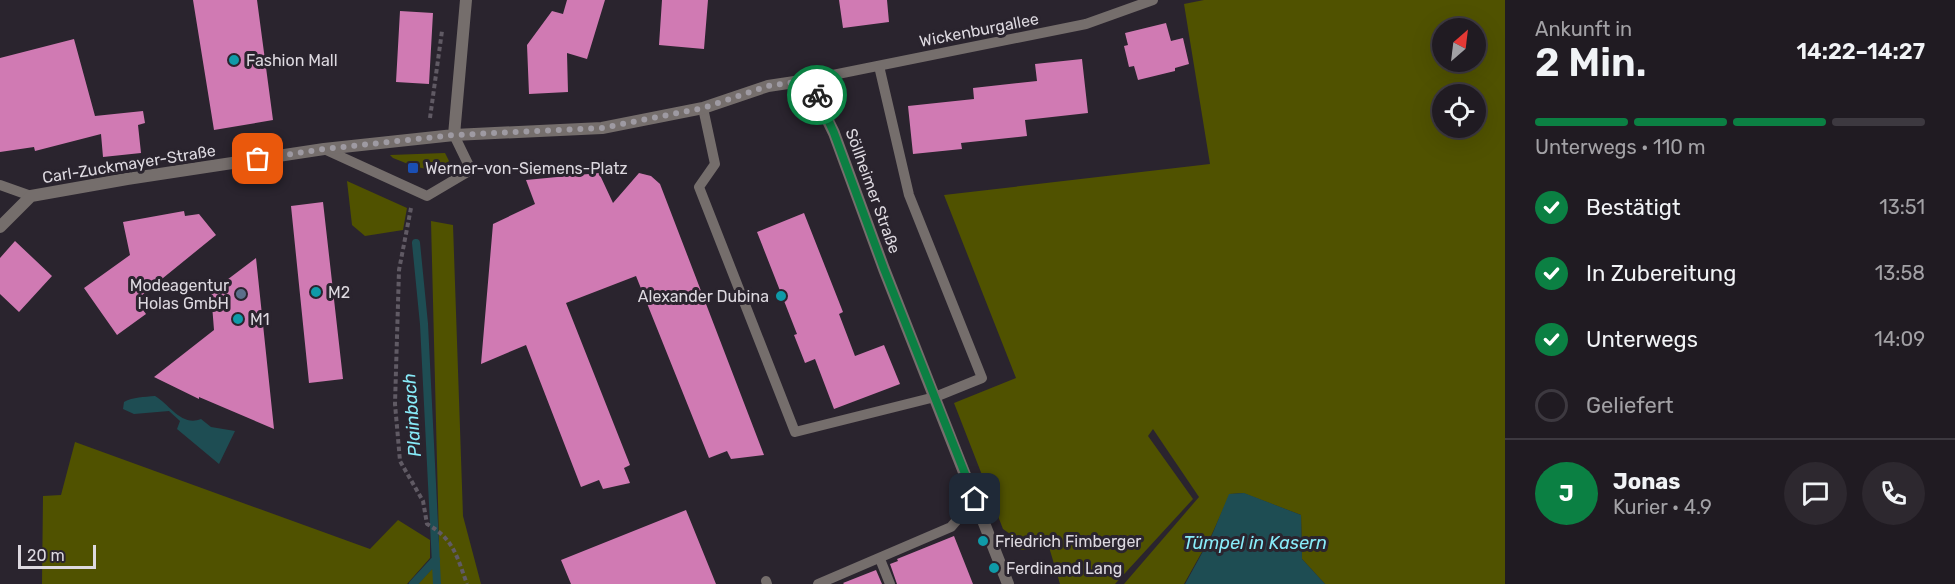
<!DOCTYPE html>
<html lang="de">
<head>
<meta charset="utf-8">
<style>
	:root { --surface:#201b22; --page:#2d282f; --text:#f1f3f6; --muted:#a2a1a5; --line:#3d3940; --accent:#0b8043 }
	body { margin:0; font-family:Rubik,sans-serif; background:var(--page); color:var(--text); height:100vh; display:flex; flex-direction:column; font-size:22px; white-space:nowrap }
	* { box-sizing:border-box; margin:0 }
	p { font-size:20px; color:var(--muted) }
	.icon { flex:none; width:33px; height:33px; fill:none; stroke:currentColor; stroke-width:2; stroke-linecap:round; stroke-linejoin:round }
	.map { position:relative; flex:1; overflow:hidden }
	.sheet { display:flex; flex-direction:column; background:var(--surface); width:450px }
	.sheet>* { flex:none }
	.needle { width:39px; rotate:28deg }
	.tools { position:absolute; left:1432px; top:18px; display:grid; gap:12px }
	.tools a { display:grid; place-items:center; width:54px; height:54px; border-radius:50%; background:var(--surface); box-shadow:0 6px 24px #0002,0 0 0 2px var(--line); font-size:30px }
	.scale { position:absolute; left:18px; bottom:15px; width:78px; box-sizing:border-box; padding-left:6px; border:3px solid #ddd9e0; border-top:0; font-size:16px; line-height:21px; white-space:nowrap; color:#ddd9e0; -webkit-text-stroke:4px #2a242e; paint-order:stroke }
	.pin { position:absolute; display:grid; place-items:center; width:51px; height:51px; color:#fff; margin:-26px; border-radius:12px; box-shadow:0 3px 9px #0006 }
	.courier { position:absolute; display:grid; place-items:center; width:60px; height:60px; margin:-30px; border:4px solid #0b8043; border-radius:50%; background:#fff; color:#222; box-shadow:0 2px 8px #0007 }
	.head em { font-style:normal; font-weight:600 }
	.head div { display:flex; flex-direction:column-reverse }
	.head { display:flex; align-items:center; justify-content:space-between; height:102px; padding:0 30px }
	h1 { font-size:39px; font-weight:600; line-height:45px }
	.bar { display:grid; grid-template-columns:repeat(4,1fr); gap:9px 6px; align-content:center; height:72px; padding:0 30px }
	.bar i { height:8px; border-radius:4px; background:var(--line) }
	.bar .selected { background:var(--accent) }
	.bar p { grid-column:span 4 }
	.line { display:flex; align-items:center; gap:15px; padding:0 30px; border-top:2px solid var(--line) }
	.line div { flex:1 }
	.round { display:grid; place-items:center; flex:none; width:63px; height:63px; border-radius:32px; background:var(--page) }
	ol { padding:0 30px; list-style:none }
	li { display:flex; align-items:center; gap:18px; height:66px }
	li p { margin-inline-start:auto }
	li .icon { padding:6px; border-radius:50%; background:var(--accent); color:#fff; stroke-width:4 }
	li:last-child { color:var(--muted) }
	li i { width:33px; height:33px; border:3px solid var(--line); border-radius:50% }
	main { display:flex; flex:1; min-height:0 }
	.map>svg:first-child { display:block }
	.green { fill:#505200; fill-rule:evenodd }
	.water { fill:#1e4d53 }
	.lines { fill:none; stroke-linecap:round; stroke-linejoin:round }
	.stream { stroke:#1e4d53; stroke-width:8 }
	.building { fill:#d07ab3 }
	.path { stroke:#605a64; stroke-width:4; stroke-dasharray:4.5 3; stroke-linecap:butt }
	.lane { stroke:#756e6c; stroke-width:10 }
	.street { stroke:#756e6c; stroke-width:12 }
	.done { stroke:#9e9aa2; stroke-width:6; stroke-dasharray:0 10.8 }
	.route { stroke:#0b8043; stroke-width:8 }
	.culture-dot { fill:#0f9aa8; stroke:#2a242e; stroke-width:2 }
	.transit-dot { fill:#1a4fb4; stroke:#2a242e; stroke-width:2 }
	.service-dot { fill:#5c6f8a; stroke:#2a242e; stroke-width:2 }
	.labels { text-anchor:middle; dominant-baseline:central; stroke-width:6; stroke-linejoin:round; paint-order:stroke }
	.street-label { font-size:16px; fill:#ddd9e0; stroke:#2a242e }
	.poi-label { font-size:16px; fill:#ddd9e0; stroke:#2a242e; text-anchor:start }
	.water-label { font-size:18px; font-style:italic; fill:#88ebf9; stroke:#2a242e }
</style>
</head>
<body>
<main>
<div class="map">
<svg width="1505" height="584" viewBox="0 0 1505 584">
	<rect width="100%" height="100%" fill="#2a242e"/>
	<path class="green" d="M1204 0H1505V584H1325L1302 559 1301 515 1243 493 1230 494 1212 534 1184 584H1124L1199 497 1153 429 1148 436 1193 499 1115 584H1060L1049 547 1019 550 1013 536 1003 529 954 403 1016 378 944 195 1210 164 1184 4ZM1443 28H1476V62H1443ZM1443 94H1476V128H1443Z
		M445 153 449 161C434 177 411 165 393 158L390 155Z
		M347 181 407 208 403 230 365 236 352 225Z
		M431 221 453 225 463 516 481 584H418L431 570 439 542Z
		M75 442 370 549 398 520 430 540V558L407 584H42L43 496 61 495Z"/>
	<path class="water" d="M155 396C170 405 182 427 201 419L211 427 235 431 219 464 177 429 180 421 169 411 134 414 123 409 124 402C133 397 144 397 155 396Z
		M1244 493 1301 515 1302 559 1325 584H1185L1212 535 1229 494Z"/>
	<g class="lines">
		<path class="stream" d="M416 243 424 324 437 584
			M413 584 436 559"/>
	</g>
	<path class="building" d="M193 0H257L273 120 214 130Z
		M567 0H605L587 59 567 53 568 92 529 94 527 45 552 11 563 14Z
		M662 0H708L704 49 659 45Z
		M839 0H887L889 22 843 28Z
		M400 11 433 13 429 84 396 82Z
		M1166 23 1171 41 1183 38 1189 64 1175 68V71L1138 80 1134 66 1129 67 1124 46 1128 45 1125 33Z
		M74 39 95 116 143 111 145 123 138 125 141 153 103 157 101 134 35 151 34 147 0 152V58Z
		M1082 59 1088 113 1025 120 1027 136 961 143 962 149 913 154 908 106 974 99 973 88 1037 81 1035 64Z
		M599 173 613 203 639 173 651 176 660 184 764 455 731 459 727 451 709 458 636 276 566 303 630 465 624 468 630 483 603 489 599 480 581 487 526 345 481 364 493 224 535 204 526 180Z
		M323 202 343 379 309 383 291 206Z
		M184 211 185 216 199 214 216 235 136 300 146 314 117 335 84 288 130 255 123 222Z
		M804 213 843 312 839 314 855 356 884 345 900 384 834 409 815 359 805 363 794 335 797 334 757 232Z
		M15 241 52 276 19 312 0 294V258Z
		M256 258 274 429 199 397V399L154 377 214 330 211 292Z
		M686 510 716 584H571L561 560Z
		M954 536 973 584H897L890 564 898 561 897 559Z
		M876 570 882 584H844L843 583Z"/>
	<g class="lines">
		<path class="path" d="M430 118 442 31
			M411 208 399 270 395 404 400 461 423 501 427 524C454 539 457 557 467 584"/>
		<path class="lane" d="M808 80 1086 24 1153 0
			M703 108 715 164 699 187 795 432 935 397 982 378 909 195 879 66
			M324 149 427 196 471 170 454 135
			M0 185 31 196
			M880 559 890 584
			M766 581 767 584
			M818 584 951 527 975 499"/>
		<path class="street" d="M454 135 466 0
			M0 227 31 196 127 179 324 149 454 135 602 128 703 108 768 86 808 80 834 133 884 269 1008 584"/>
	</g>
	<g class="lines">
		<path class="done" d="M258 159 324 149 454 135 602 128 703 108 768 86 808 80 817 95"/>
		<path class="route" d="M817 95 834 133 884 269 975 499"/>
	</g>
	<g class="culture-dot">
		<circle cx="234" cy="60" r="6"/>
		<circle cx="316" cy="292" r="6"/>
		<circle cx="781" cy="296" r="6"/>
		<circle cx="238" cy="319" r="6"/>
		<circle cx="983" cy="541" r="6"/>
		<circle cx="994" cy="568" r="6"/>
	</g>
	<rect class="transit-dot" x="407" y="162" width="12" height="12" rx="3"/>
	<circle class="service-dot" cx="241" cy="294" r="6"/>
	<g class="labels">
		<g class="street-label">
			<text transform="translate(979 30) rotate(-11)">Wickenburgallee</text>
			<text transform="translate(129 164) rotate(-9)">Carl-Zuckmayer-Straße</text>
			<text transform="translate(873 191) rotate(70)">Söllheimer Straße</text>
		</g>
		<g class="poi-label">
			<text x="246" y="60">Fashion Mall</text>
			<text x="425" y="168">Werner-von-Siemens-Platz</text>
			<text x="229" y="285" text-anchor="end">Modeagentur<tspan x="229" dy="18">Holas GmbH</tspan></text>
			<text x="328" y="292">M2</text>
			<text x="769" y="296" text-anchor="end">Alexander Dubina</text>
			<text x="250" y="319">M1</text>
			<text x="995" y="541">Friedrich Fimberger</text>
			<text x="1006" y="568">Ferdinand Lang</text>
		</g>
		<g class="water-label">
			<text transform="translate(412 415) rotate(-94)">Plainbach</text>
			<text x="1255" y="543">Tümpel in Kasern</text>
		</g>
	</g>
</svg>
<div class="tools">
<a><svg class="needle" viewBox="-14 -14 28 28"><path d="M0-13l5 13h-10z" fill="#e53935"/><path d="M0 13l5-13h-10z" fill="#a2a1a5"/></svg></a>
<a><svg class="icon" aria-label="locate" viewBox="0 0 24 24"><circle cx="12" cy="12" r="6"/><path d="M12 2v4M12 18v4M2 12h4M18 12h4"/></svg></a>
</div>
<div class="scale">20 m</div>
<div class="pin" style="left:258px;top:159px;background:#ea580c"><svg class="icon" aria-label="bag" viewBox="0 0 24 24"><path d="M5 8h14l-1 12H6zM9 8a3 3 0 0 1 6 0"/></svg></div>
<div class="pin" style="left:975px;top:499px;background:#1f2937"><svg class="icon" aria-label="home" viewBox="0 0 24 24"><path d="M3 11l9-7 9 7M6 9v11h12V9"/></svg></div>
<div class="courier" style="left:817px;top:95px"><svg class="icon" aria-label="bike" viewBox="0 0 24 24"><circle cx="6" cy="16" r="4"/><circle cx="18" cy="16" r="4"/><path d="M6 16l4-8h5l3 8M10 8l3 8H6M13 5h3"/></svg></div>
</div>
<section class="sheet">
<div class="head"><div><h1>2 Min.</h1><p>Ankunft in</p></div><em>14:22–14:27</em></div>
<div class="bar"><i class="selected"></i><i class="selected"></i><i class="selected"></i><i></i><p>Unterwegs · 110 m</p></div>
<ol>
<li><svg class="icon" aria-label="check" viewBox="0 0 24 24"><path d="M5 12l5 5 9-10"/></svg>Bestätigt<p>13:51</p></li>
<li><svg class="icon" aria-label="check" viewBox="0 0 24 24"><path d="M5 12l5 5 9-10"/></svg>In Zubereitung<p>13:58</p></li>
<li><svg class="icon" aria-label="check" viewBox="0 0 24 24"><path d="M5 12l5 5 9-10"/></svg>Unterwegs<p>14:09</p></li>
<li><i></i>Geliefert</li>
</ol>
<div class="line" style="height:108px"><b class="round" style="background:var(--accent);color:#fff">J</b><div><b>Jonas</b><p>Kurier · 4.9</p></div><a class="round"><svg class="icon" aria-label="chat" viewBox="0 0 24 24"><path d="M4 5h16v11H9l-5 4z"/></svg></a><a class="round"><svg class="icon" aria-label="phone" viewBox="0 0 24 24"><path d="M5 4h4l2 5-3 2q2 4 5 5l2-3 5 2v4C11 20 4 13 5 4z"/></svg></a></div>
</section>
</main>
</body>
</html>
